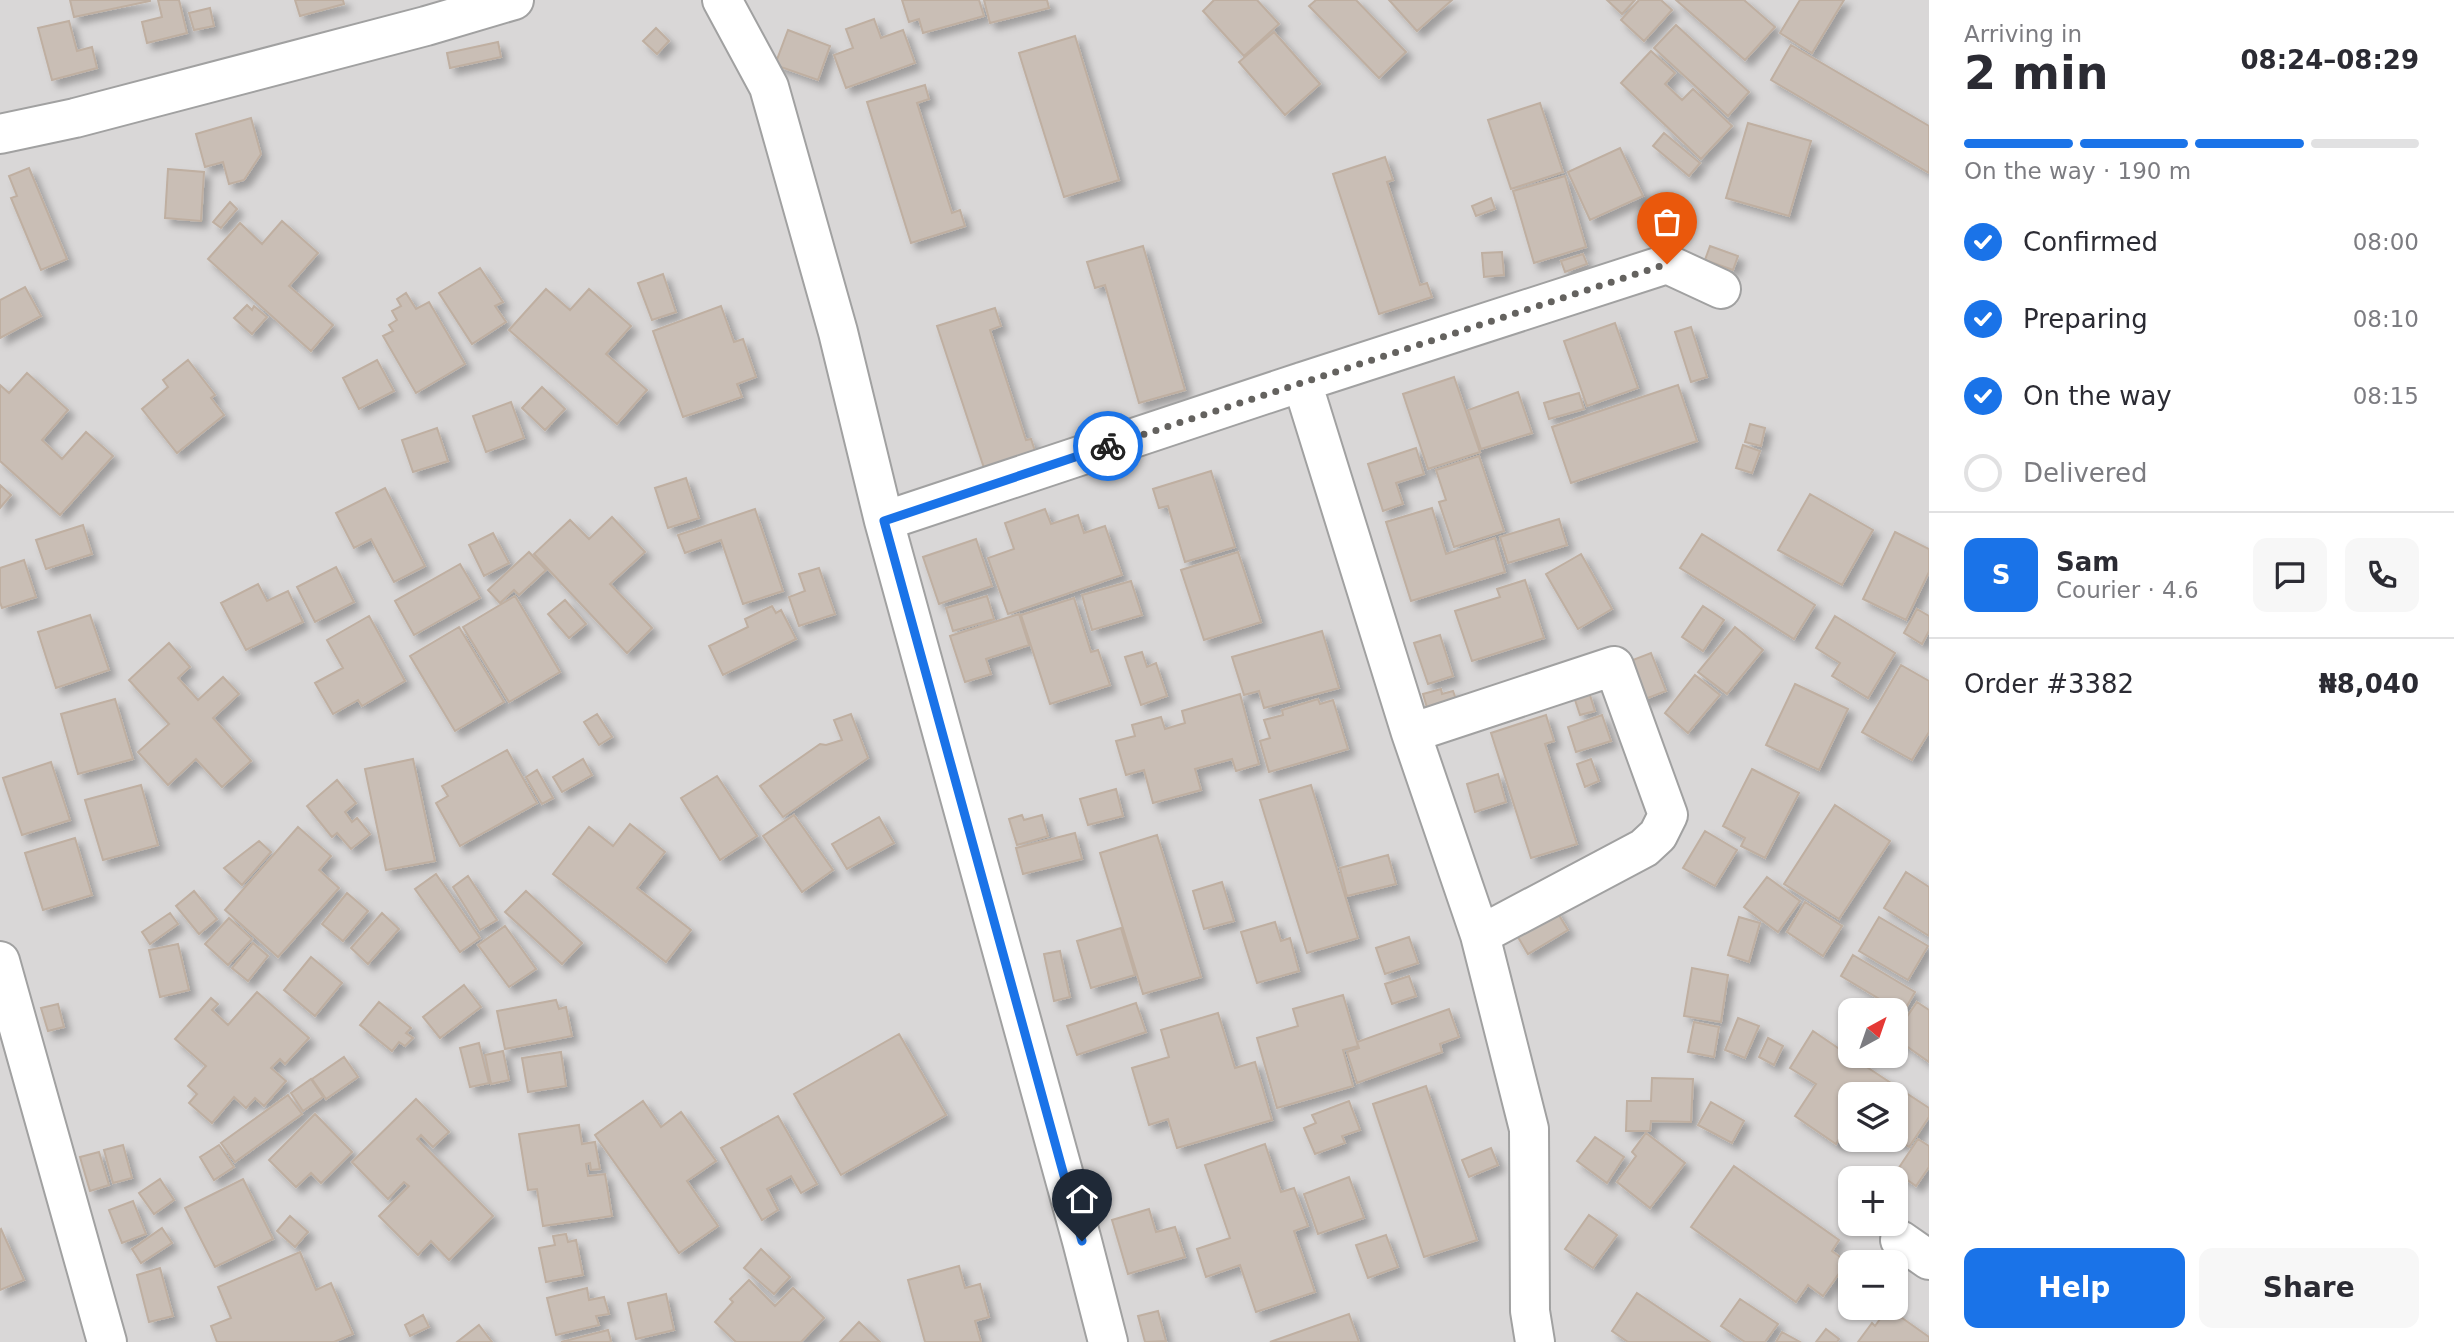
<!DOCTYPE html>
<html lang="en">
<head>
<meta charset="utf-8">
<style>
	:root { --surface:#fff; --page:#f7f7f7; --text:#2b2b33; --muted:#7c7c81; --line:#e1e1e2; --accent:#1a73e8 }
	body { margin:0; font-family:"DejaVu Sans",sans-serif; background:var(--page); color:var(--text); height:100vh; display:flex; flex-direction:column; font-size:26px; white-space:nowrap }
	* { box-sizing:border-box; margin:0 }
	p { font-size:23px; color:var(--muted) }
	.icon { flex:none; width:38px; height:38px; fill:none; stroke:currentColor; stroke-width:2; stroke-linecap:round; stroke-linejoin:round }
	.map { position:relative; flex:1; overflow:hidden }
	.details { display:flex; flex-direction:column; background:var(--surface); width:525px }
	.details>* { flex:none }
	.needle { width:46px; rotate:40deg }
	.fabs { position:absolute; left:1838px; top:998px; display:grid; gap:14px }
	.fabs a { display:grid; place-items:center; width:70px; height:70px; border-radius:14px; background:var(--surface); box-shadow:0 2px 5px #0004; font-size:35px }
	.pin { position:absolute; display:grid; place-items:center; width:60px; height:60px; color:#fff; margin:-72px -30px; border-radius:50% 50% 50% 0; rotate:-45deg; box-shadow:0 0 7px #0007 }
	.pin .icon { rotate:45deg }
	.courier { position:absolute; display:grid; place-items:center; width:70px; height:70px; margin:-35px; border:5px solid #1a73e8; border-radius:50%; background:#fff; color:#222; box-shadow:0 2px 9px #0007 }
	.headline em { font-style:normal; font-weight:700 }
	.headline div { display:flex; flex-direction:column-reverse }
	.headline { display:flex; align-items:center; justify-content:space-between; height:119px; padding:0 35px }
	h1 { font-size:46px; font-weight:700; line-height:52px }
	.bar { display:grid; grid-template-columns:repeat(4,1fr); gap:10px 7px; align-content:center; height:84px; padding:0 35px }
	.bar i { height:9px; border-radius:5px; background:var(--line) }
	.bar .on { background:var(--accent) }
	.bar p { grid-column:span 4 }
	.line { display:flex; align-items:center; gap:18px; padding:0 35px; border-top:2px solid var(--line) }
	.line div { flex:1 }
	.round { display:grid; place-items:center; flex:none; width:74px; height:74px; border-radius:14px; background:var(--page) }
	ol { padding:0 35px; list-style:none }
	li { display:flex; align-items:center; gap:21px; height:77px }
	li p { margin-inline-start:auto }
	li .icon { padding:7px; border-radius:50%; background:var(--accent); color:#fff; stroke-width:4 }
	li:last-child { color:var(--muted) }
	li i { width:38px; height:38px; border:4px solid var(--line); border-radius:50% }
	.cta { display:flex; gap:14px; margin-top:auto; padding:14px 35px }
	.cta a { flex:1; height:80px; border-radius:14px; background:var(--accent); color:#fff; font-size:28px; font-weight:700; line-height:80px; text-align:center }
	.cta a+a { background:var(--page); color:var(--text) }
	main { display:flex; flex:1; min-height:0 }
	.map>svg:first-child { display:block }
	.residential { fill:#d9d7d7; fill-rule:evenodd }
	.building { fill:#c9beb5; stroke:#bfafa1; stroke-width:2; filter:url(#shadow) }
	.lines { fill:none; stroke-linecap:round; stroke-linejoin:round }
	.minor-casing { stroke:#a1a1a1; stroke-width:42 }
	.minor { stroke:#fff; stroke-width:38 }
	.done { stroke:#64625f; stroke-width:7; stroke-dasharray:0 12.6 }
	.route { stroke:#1a73e8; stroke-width:9 }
</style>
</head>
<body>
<main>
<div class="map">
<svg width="1929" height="1342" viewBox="0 0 1929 1342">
	<defs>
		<filter id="shadow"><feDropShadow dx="6" dy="6" stdDeviation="3.5" flood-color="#0004"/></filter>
	</defs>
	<rect width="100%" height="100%" fill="#ede9df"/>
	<path class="residential" d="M0 0H1929V1342H0ZM1850 1010H1895V1055H1850ZM1850 1094H1895V1139H1850ZM1850 1178H1895V1223H1850ZM1850 1262H1895V1307H1850Z"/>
	<path class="building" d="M70 0H150V1L74 17Z
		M158 0H179L187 33 147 43 142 22 162 17Z
		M295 0H343L344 4 300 16Z
		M902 0H979L984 16 923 33 919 19 909 22Z
		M984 0H1047L1049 8 990 23Z
		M1214 0H1257L1279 24 1244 56 1203 11Z
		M1316 0H1356L1406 52 1379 78 1309 6Z
		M1389 0H1452L1417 31Z
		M1607 0H1635L1622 14Z
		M1639 0H1661L1672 10 1644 41 1621 20Z
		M1676 0H1744L1775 27 1745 60Z
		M1800 0H1844L1812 53 1780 33Z
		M210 8 214 26 194 30 189 13Z
		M874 19 881 38 903 30 915 63 846 88 834 55 853 48 846 29Z
		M69 21 77 51 92 47 97 68 52 80 38 28Z
		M1676 25 1749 92 1728 116 1654 48Z
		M656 28 669 41 657 54 643 41Z
		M788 30 830 46 818 80 775 65Z
		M1274 32 1320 84 1285 115 1239 62Z
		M1075 36 1119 180 1064 197 1019 53Z
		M498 42 501 57 450 68 447 53Z
		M1791 45 1929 126V173L1771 80Z
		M1651 51 1675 73 1665 84 1682 100 1693 89 1732 126 1701 159 1621 83Z
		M925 85 929 99 917 103 952 213 960 210 965 226 911 243 867 102Z
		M1540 103 1563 172 1511 189 1488 120Z
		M251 118 261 154 244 180 229 184 223 162 205 167 196 134Z
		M1748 123 1811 141 1789 216 1726 198Z
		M1664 133 1700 163 1689 176 1653 146Z
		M1620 148 1643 196 1590 220 1568 172Z
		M1385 157 1393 180 1387 182 1420 285 1427 283 1432 297 1379 314 1333 174Z
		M29 168 67 259 41 270 11 198 17 196 9 176Z
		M168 169 204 172 201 221 165 218Z
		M1565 176 1586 247 1534 263 1513 191Z
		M1491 198 1495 209 1476 216 1472 206Z
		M230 202 237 209 221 228 213 222Z
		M282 221 318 253 289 286 333 325 311 351 208 259 240 223 262 244Z
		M1143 246 1185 390 1139 403 1105 285 1095 288 1087 262Z
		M1710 246 1738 256 1733 270 1705 260Z
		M1502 252 1504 275 1484 277 1482 253Z
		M1583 254 1587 264 1565 272 1561 261Z
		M480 268 503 302 495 306 506 322 472 344 439 293Z
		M663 274 676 312 652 320 638 283Z
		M25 287 41 316 0 338V300Z
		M546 289 570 310 589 289 631 326 606 354 647 390 617 424 509 330Z
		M406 293 416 309 429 302 465 364 416 393 383 336 393 331 389 325 397 320 392 311 401 306 397 299Z
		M247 305 252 310 254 306 267 317 252 334 234 318Z
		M721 306 734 342 743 339 756 377 737 384 742 397 683 417 653 331Z
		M995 308 1001 326 990 330 1026 440 1031 439 1035 451 984 468 937 326Z
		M1615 323 1638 388 1587 406 1564 341Z
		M1691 327 1707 377 1691 382 1675 332Z
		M188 360 215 395 211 398 224 415 177 453 142 409 168 387 163 380Z
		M377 360 394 391 359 409 343 378Z
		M27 373 68 410 42 440 62 459 86 432 113 456 60 515 0 461V385L9 393Z
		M1454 377 1480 452 1428 469 1403 394Z
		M1678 385 1697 441 1571 483 1552 427Z
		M542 387 565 409 545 430 522 408Z
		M1518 392 1532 433 1481 449 1468 410Z
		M1579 393 1584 409 1549 419 1544 403Z
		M511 402 524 438 486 452 473 416Z
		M1750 424 1765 428 1761 446 1745 442Z
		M437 428 448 461 413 472 402 440Z
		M1743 445 1760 451 1752 473 1736 468Z
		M1416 448 1424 474 1396 483 1403 504 1383 511 1368 464Z
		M1479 456 1504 531 1454 547 1439 502 1446 500 1436 470Z
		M1211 471 1235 547 1185 562 1168 506 1159 508 1153 489Z
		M686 478 699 518 668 528 655 488Z
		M0 485 11 495 0 508Z
		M385 488 425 566 394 582 371 539 354 548 336 513Z
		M1810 494 1873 530 1842 585 1778 550Z
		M1432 508 1446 554 1495 538 1505 572 1411 601 1386 522Z
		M755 509 783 591 743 604 721 540 685 553 678 535Z
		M1045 509 1051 524 1078 515 1084 533 1105 526 1122 575 1008 614 988 558 1014 549 1005 523Z
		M612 517 645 552 610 584 652 628 627 653 534 554 570 520 589 539Z
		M1559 519 1567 545 1508 563 1500 537Z
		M83 525 92 554 46 569 36 540Z
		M1895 532 1929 549V572L1906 620 1863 599Z
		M493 533 509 563 484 576 469 545Z
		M1702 534 1815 605 1794 639 1680 568Z
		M976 539 992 586 939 604 923 557Z
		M529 552 546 570 519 595 514 590 500 603 488 590Z
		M1238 552 1261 622 1204 640 1181 570Z
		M1581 554 1612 609 1578 629 1546 574Z
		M24 560 36 597 2 608 0 602V568Z
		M460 564 480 598 414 635 395 601Z
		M336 567 354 602 315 622 297 587Z
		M819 568 835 614 799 626 789 597 805 591 799 574Z
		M1525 580 1544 638 1472 661 1455 611 1500 597 1497 589Z
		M1131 581 1142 615 1092 630 1082 595Z
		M258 584 267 601 288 591 303 622 246 650 221 603Z
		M515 596 560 672 509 702 463 627Z
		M987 596 994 619 953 631 946 608Z
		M1074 598 1091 652 1098 650 1110 685 1050 704 1021 615Z
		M565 600 586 624 569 638 548 614Z
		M772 606 776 613 781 610 796 639 723 675 709 646 748 627 745 619Z
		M1703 606 1724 620 1703 651 1682 637Z
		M1917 609 1929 616V631L1922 644 1904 633Z
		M1019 614 1029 645 986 659 991 674 965 682 950 636Z
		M90 615 109 670 56 688 38 632Z
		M369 616 405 681 362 706 358 700 333 714 315 683 343 668 327 640Z
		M1835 616 1895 653 1868 698 1832 676 1840 663 1816 648Z
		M459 627 504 702 455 731 410 656Z
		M1735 627 1763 650 1727 694 1698 672Z
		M1322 631 1339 688 1264 708 1259 691 1244 695 1232 657Z
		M1440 635 1453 676 1428 684 1414 643Z
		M169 643 190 667 178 678 198 700 223 677 239 694 213 718 251 761 222 787 196 759 168 785 138 752 169 724 129 680Z
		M1142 652 1147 667 1156 663 1167 696 1141 705 1125 657Z
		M1651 653 1666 691 1640 701 1625 663Z
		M1901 665 1929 681V732L1912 760 1862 732Z
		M1695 675 1720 695 1688 733 1665 713Z
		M1795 684 1848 709 1819 770 1766 745Z
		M1441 689 1442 694 1453 691 1457 702 1428 711 1423 694Z
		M1589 692 1595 711 1580 715 1574 697Z
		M1240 694 1259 764 1236 771 1232 759 1195 769 1201 790 1153 803 1144 770 1126 775 1116 741 1135 736 1132 725 1161 717 1165 729 1185 723 1182 711Z
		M115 699 133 759 78 774 61 714Z
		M1318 699 1320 704 1333 700 1348 749 1269 772 1260 741 1270 738 1264 720 1283 715 1282 710Z
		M597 714 612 737 599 745 584 722Z
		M851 714 868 758 783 817 760 786 820 744 826 745 842 740 834 720Z
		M1546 715 1554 741 1545 744 1577 844 1531 858 1491 733Z
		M1602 715 1611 741 1576 752 1568 727Z
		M507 750 537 803 460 846 436 803 448 796 442 786Z
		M413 759 435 861 386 870 365 769Z
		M583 759 592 775 562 792 553 777Z
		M1591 759 1599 781 1585 787 1577 764Z
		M51 762 70 820 22 835 3 778Z
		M1752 769 1799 793 1765 858 1741 846 1745 838 1723 826Z
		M537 770 553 798 542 804 526 777Z
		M1498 774 1506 802 1475 812 1467 784Z
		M717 776 757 836 720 860 681 798Z
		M337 780 356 803 345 812 352 822 357 818 370 834 351 849 337 833 332 837 307 806Z
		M141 785 158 845 103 860 85 800Z
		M1311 785 1358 938 1307 953 1260 800Z
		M1116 789 1123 816 1088 825 1080 799Z
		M1835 805 1890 841 1839 919 1784 884Z
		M794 815 833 870 802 892 763 836Z
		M1022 815 1024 820 1042 815 1048 836 1017 845 1009 819Z
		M879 817 894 843 847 869 832 844Z
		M630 824 665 852 637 888 691 930 666 962 553 874 589 827 613 846Z
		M298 827 331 856 319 870 339 888 278 957 225 910Z
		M1705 831 1737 850 1715 886 1683 868Z
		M1075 833 1082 859 1023 874 1016 848Z
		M1157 835 1201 977 1143 994 1100 853Z
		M75 838 92 895 43 910 25 853Z
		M259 841 271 852 242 885 224 868Z
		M1388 855 1396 884 1347 896 1340 868Z
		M1906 872 1929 887V936L1884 908Z
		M436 874 480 938 460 952 415 889Z
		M468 876 497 920 480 930 453 887Z
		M1767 877 1800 901 1778 932 1744 907Z
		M1222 882 1234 921 1204 929 1193 891Z
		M194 891 217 919 199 934 176 906Z
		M526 891 582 943 562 964 505 912Z
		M347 893 368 911 343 941 322 924Z
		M1805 902 1842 926 1823 956 1787 932Z
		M1554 907 1568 930 1528 954 1515 932Z
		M170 913 178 924 150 944 142 932Z
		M382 913 399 929 368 964 351 948Z
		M1739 917 1760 923 1749 962 1728 955Z
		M1879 917 1928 946 1908 980 1859 951Z
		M229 918 252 939 228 965 205 944Z
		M1275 922 1281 941 1290 938 1299 971 1257 983 1241 932Z
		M505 926 536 969 509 987 478 945Z
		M1121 928 1135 975 1091 988 1077 941Z
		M1409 937 1418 963 1385 974 1376 948Z
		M253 943 268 956 248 981 232 968Z
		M178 944 189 990 160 997 149 950Z
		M1060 951 1070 997 1054 1001 1044 954Z
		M1853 955 1915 992 1903 1013 1841 976Z
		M311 957 342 983 315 1016 284 990Z
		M1692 968 1728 975 1721 1022 1684 1016Z
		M1409 976 1416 996 1392 1004 1385 984Z
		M464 985 481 1007 440 1038 423 1017Z
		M257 992 309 1038 285 1064 280 1059 271 1068 286 1081 264 1106 255 1098 246 1108 234 1097 212 1123 189 1103 197 1094 188 1086 206 1066 175 1039 211 998 218 1004 212 1010 228 1025Z
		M1343 995 1358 1046 1343 1050 1353 1086 1277 1108 1257 1038 1298 1026 1293 1009Z
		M556 1000 559 1009 566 1007 572 1036 505 1049 497 1011Z
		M379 1002 411 1028 406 1033 413 1038 405 1046 399 1042 392 1051 360 1025Z
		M1917 1002 1929 1010V1062L1895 1038V1034Z
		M1136 1003 1146 1032 1077 1055 1067 1026Z
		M58 1004 64 1027 48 1031 41 1008Z
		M1449 1009 1459 1037 1440 1044 1442 1052 1357 1083 1347 1052 1359 1048 1357 1042Z
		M1218 1013 1235 1068 1255 1062 1272 1120 1177 1148 1168 1119 1149 1125 1132 1068 1169 1057 1161 1030Z
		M1738 1018 1759 1026 1745 1058 1725 1050Z
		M1694 1022 1719 1027 1714 1057 1688 1052Z
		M1813 1031 1841 1050 1845 1042 1850 1045V1055H1855L1853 1058 1929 1108V1117L1909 1147 1895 1138V1094H1850V1122L1836 1144 1795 1116 1816 1084 1790 1068Z
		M899 1034 946 1115 841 1175 794 1094Z
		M1768 1038 1783 1046 1774 1065 1759 1057Z
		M479 1043 489 1083 470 1087 460 1048Z
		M503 1051 509 1080 491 1084 485 1055Z
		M561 1052 566 1086 528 1092 522 1058Z
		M344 1057 358 1077 326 1099 312 1079Z
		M1652 1078 1693 1079 1691 1122 1651 1121 1650 1131H1626L1627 1101H1651Z
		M311 1079 323 1097 303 1111 291 1093Z
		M1426 1086 1477 1240 1424 1257 1373 1104Z
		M288 1095 302 1114 235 1162 221 1143Z
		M416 1099 449 1132 433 1147 421 1135 417 1139 493 1216 449 1260 431 1241 418 1255 379 1216 409 1186 404 1182 388 1199 352 1162Z
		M643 1101 661 1127 681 1112 716 1161 687 1181 718 1226 679 1253 595 1135Z
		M1349 1101 1360 1130 1342 1136 1345 1143 1315 1154 1304 1128 1316 1123 1312 1115Z
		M1711 1102 1744 1121 1732 1143 1698 1125Z
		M315 1114 352 1152 321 1183 311 1173 296 1187 269 1160Z
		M778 1116 817 1184 801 1193 791 1176 767 1189 778 1210 762 1220 721 1148Z
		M579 1125 582 1144 595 1142 600 1169 591 1170 590 1163 586 1164 588 1176 605 1174 612 1216 543 1226 537 1189 528 1190 519 1134Z
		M1646 1133 1685 1163 1650 1208 1617 1182 1636 1156 1632 1152Z
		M1595 1137 1624 1157 1607 1183 1577 1161Z
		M1918 1139 1929 1146V1167L1916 1186 1896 1172Z
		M1265 1144 1281 1192 1294 1188 1308 1226 1294 1231 1315 1292 1256 1312 1240 1265 1206 1277 1197 1249 1230 1238 1205 1165Z
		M123 1145 132 1178 113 1183 104 1150Z
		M219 1145 234 1167 214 1180 200 1157Z
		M1491 1148 1498 1165 1469 1177 1462 1160Z
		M99 1152 109 1185 90 1191 80 1157Z
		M1734 1166 1839 1240 1832 1251 1847 1262 1823 1296 1808 1285 1796 1302 1691 1227Z
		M1349 1177 1364 1218 1318 1234 1304 1194Z
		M160 1179 174 1200 154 1214 139 1193Z
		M243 1179 273 1239 215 1267 185 1208Z
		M133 1201 146 1234 122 1243 109 1210Z
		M1149 1209 1156 1232 1175 1227 1185 1257 1128 1274 1112 1220Z
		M1589 1215 1617 1235 1593 1268 1565 1249Z
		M290 1216 308 1232 295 1247 277 1231Z
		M162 1228 172 1243 141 1263 132 1249Z
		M1 1229 24 1280 0 1290V1230Z
		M566 1234 568 1242 576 1240 583 1275 546 1282 539 1248 555 1245 553 1236Z
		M1386 1235 1398 1267 1368 1278 1356 1245Z
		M761 1249 790 1277 774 1294 744 1268Z
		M300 1252 316 1290 331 1283 353 1334 334 1342H217L211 1326 231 1318 218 1287Z
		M959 1266 965 1288 980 1284 989 1317 975 1321 981 1342H925L908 1280Z
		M160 1268 173 1316 149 1322 137 1275Z
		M749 1280 775 1306 793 1288 824 1318 801 1342H736L715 1322 733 1302 730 1299Z
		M587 1288 589 1300 604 1297 609 1314 596 1316 599 1325 556 1335 547 1298Z
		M1637 1293 1710 1342H1628L1612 1331Z
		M666 1294 674 1330 636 1339 628 1303Z
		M1740 1299 1778 1324 1765 1342H1745L1721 1326Z
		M1888 1308 1929 1337V1342H1858L1872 1323 1875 1326Z
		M1158 1311 1166 1341 1145 1342 1138 1316Z
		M1349 1314 1359 1342H1270Z
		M423 1315 429 1327 410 1336 405 1325Z
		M859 1322 880 1342H840Z
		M479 1325 492 1342H457Z
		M1826 1329 1839 1339 1837 1342H1816Z
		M608 1330 611 1341 609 1342H561Z
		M1782 1332 1800 1342H1776Z"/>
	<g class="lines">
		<defs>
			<path id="minor" d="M722 0 769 87 838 332 884 521 1082 1241 1108 1342
				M0 134 75 118 426 26 514 0
				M1302 382 1411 733 1480 935 1529 1129 1530 1311 1535 1342
				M884 521 1302 382 1667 264 1721 289
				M1411 733 1614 666 1668 815 1658 835 1644 848 1480 935
				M0 961 107 1342
				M1900 1240 1929 1260"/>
		</defs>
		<use href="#minor" class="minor-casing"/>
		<use href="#minor" class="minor"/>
	</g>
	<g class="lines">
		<path class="done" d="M1108 446 1667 264"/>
		<path class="route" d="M1082 1241 884 521 1108 446"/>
	</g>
</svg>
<div class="fabs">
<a><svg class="needle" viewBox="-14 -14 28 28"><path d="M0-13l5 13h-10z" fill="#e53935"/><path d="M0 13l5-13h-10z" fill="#7c7c81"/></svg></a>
<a><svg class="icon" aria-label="layers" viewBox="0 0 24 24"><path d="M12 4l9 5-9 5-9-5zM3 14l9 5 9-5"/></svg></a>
<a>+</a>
<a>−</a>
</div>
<div class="pin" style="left:1667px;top:264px;background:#ea580c"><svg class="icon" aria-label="bag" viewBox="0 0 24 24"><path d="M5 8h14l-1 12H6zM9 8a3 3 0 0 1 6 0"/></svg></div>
<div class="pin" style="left:1082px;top:1241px;background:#1f2937"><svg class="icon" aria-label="home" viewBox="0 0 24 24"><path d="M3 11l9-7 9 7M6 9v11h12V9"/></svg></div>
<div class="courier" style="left:1108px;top:446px"><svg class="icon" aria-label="bike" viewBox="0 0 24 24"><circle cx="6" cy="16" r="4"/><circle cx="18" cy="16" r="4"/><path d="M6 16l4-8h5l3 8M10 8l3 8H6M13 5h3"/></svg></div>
</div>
<section class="details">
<div class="headline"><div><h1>2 min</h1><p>Arriving in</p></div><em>08:24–08:29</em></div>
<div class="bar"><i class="on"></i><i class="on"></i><i class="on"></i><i></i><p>On the way · 190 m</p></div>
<ol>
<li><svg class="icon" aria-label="check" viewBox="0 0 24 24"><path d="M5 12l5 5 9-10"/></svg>Confirmed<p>08:00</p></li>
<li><svg class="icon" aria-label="check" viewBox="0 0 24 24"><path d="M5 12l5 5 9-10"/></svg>Preparing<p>08:10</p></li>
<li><svg class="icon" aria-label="check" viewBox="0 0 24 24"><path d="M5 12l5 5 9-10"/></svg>On the way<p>08:15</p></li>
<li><i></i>Delivered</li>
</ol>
<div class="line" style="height:126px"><b class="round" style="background:var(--accent);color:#fff">S</b><div><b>Sam</b><p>Courier · 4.6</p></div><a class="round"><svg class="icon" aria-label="chat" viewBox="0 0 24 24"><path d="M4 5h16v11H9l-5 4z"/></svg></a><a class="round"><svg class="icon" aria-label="phone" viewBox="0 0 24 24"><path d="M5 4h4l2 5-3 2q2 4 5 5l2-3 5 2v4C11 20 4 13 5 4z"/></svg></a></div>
<div class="line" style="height:91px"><div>Order #3382</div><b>₦8,040</b></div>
<div class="cta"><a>Help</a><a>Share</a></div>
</section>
</main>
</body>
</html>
